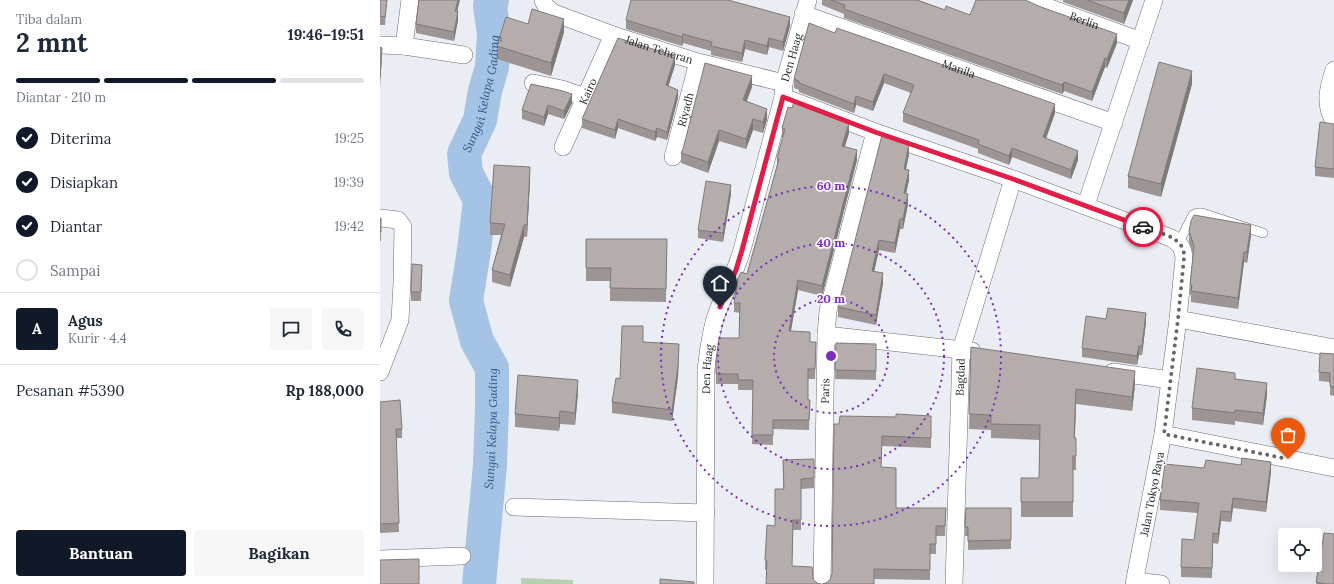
<!DOCTYPE html>
<html lang="id">
<head>
<meta charset="utf-8">
<style>
	:root { --surface:#fff; --page:#f6f6f7; --text:#1f2937; --muted:#747a83; --line:#e0e1e3; --accent:#111827 }
	body { margin:0; font-family:Lora,serif; background:var(--page); color:var(--text); height:100vh; display:flex; flex-direction:column; font-size:15px; white-space:nowrap }
	* { box-sizing:border-box; margin:0 }
	p { font-size:13px; color:var(--muted) }
	.icon { flex:none; width:22px; height:22px; fill:none; stroke:currentColor; stroke-width:2; stroke-linecap:round; stroke-linejoin:round }
	.map { position:relative; flex:1; overflow:hidden }
	.details { display:flex; flex-direction:column; background:var(--surface); width:380px }
	.details>* { flex:none }
	.controls { position:absolute; left:898px; top:528px; display:grid; gap:8px }
	.controls a { display:grid; place-items:center; width:44px; height:44px; border-radius:4px; background:var(--surface); box-shadow:0 4px 16px #0002; font-size:20px }
	.pin { position:absolute; display:grid; place-items:center; width:34px; height:34px; color:#fff; margin:-41px -17px; border-radius:50% 50% 50% 0; rotate:-45deg; box-shadow:0 0 4px #0007 }
	.pin .icon { rotate:45deg }
	.courier { position:absolute; display:grid; place-items:center; width:40px; height:40px; margin:-20px; border:3px solid #e11d48; border-radius:50%; background:#fff; color:#222; box-shadow:0 1px 5px #0007 }
	.headline em { font-style:normal; font-weight:700 }
	.headline div { display:flex; flex-direction:column-reverse }
	.headline { display:flex; align-items:center; justify-content:space-between; height:68px; padding:0 16px }
	h1 { font-size:26px; font-weight:700; line-height:30px }
	.bar { display:grid; grid-template-columns:repeat(4,1fr); gap:6px 4px; align-content:center; height:48px; padding:0 16px }
	.bar i { height:5px; border-radius:3px; background:var(--line) }
	.bar .active { background:var(--accent) }
	.bar p { grid-column:span 4 }
	.line { display:flex; align-items:center; gap:10px; padding:0 16px; border-top:1px solid var(--line) }
	.line div { flex:1 }
	.round { display:grid; place-items:center; flex:none; width:42px; height:42px; border-radius:4px; background:var(--page) }
	ol { padding:0 16px; list-style:none }
	li { display:flex; align-items:center; gap:12px; height:44px }
	li p { margin-inline-start:auto }
	li .icon { padding:4px; border-radius:50%; background:var(--accent); color:#fff; stroke-width:4 }
	li:last-child { color:var(--muted) }
	li i { width:22px; height:22px; border:2px solid var(--line); border-radius:50% }
	.cta { display:flex; gap:8px; margin-top:auto; padding:8px 16px }
	.cta a { flex:1; height:46px; border-radius:4px; background:var(--accent); color:#fff; font-size:16px; font-weight:700; line-height:46px; text-align:center }
	.cta a+a { background:var(--page); color:var(--text) }
	main { display:flex; flex:1; min-height:0 }
	.map>svg:first-child { display:block }
	.green { fill:#b5d1af }
	.lines { fill:none; stroke-linecap:round; stroke-linejoin:round }
	.river { stroke:#a5c3e5; stroke-width:34 }
	.service-casing { stroke:#6b6c72; stroke-width:10 }
	.minor-casing { stroke:#6b6c72; stroke-width:18 }
	.service { stroke:#fff; stroke-width:9 }
	.minor { stroke:#fff; stroke-width:17 }
	.wall { fill:#9c9594 }
	.shaded-wall { fill:#7f7978 }
	.building { fill:#b5adac; stroke:#7f7978 }
	.done { stroke:#66676b; stroke-width:4; stroke-dasharray:0 7.2 }
	.route { stroke:#e11d48; stroke-width:5 }
	.ring { fill:none; stroke:#7b2cbf; stroke-width:2; stroke-dasharray:2 4 }
	.labels { text-anchor:middle; dominant-baseline:central; stroke-width:3.5; stroke-linejoin:round; paint-order:stroke }
	.street-label { font-size:11px; fill:#1e1f21; stroke:#f9fafe }
	.water-label { font-size:12px; font-style:italic; fill:#2f5886; stroke:#f9fafe }
	.centre { fill:#7b2cbf; stroke:#f9fafe; stroke-width:2 }
	.ring-label { font-size:12px; text-anchor:middle; font-weight:bold; fill:#7b2cbf; stroke:#f9fafe; stroke-width:3.5; stroke-linejoin:round; paint-order:stroke }
</style>
</head>
<body>
<main>
<section class="details">
<div class="headline"><div><h1>2 mnt</h1><p>Tiba dalam</p></div><em>19:46–19:51</em></div>
<div class="bar"><i class="active"></i><i class="active"></i><i class="active"></i><i></i><p>Diantar · 210 m</p></div>
<ol>
<li><svg class="icon" aria-label="check" viewBox="0 0 24 24"><path d="M5 12l5 5 9-10"/></svg>Diterima<p>19:25</p></li>
<li><svg class="icon" aria-label="check" viewBox="0 0 24 24"><path d="M5 12l5 5 9-10"/></svg>Disiapkan<p>19:39</p></li>
<li><svg class="icon" aria-label="check" viewBox="0 0 24 24"><path d="M5 12l5 5 9-10"/></svg>Diantar<p>19:42</p></li>
<li><i></i>Sampai</li>
</ol>
<div class="line" style="height:72px"><b class="round" style="background:var(--accent);color:#fff">A</b><div><b>Agus</b><p>Kurir · 4.4</p></div><a class="round"><svg class="icon" aria-label="chat" viewBox="0 0 24 24"><path d="M4 5h16v11H9l-5 4z"/></svg></a><a class="round"><svg class="icon" aria-label="phone" viewBox="0 0 24 24"><path d="M5 4h4l2 5-3 2q2 4 5 5l2-3 5 2v4C11 20 4 13 5 4z"/></svg></a></div>
<div class="line" style="height:52px"><div>Pesanan #5390</div><b>Rp 188,000</b></div>
<div class="cta"><a>Bantuan</a><a>Bagikan</a></div>
</section>
<div class="map">
<svg width="954" height="584" viewBox="0 0 954 584">
	<rect width="100%" height="100%" fill="#ebedf4"/>
	<path class="green" d="M141 578 193 580V584H141Z"/>
	<g class="lines">
		<path class="river" id="s1" d="M99 584 110 465 112 410V368L97 341 86 301 94 250 100 200 86 173 84 154 100 120 105 91 112 67 114 34 110 6 112 0"/>
		<defs>
			<path id="service" d="M799 242 813 215 817 213H822L883 233"/>
			<g id="minor">
				<path id="s2" d="M163 0 166 7 174 13 233 35 318 62 404 83"/>
				<path id="s3" d="M648 0 761 41"/>
				<path id="s4" d="M423 14 734 123"/>
				<path d="M0 45 24 46 84 55"/>
				<path d="M24 46 30 0"/>
				<path d="M954 70C948 88 944 105 954 121"/>
				<path d="M153 83 182 89 205 97"/>
				<path d="M403 97 495 132 633 179 791 238C800 243 803 248 804 258L798 319 783 434 754 584"/>
				<path id="s5" d="M183 147 233 35"/>
				<path id="s6" d="M293 157 318 62"/>
				<path d="M706 205 774 0"/>
				<path d="M0 218 18 220 23 227 22 283 20 320 0 372"/>
				<path d="M798 319 954 348"/>
				<path d="M446 335 592 351"/>
				<path d="M733 372 790 380"/>
				<path d="M783 434 954 468"/>
				<path d="M134 507 326 513"/>
				<path d="M0 559 82 556"/>
				<path d="M755 581 781 584"/>
				<path id="s7" d="M325 584 326 370C328 353 330 336 335 319 343 295 355 274 362 250L403 97 404 83 428 0"/>
				<path id="s8" d="M442 584 446 335 448 311 495 132"/>
				<path id="s9" d="M574 584 581 350 633 179"/>
			</g>
		</defs>
		<use href="#service" class="service-casing"/>
		<use href="#minor" class="minor-casing"/>
		<use href="#service" class="service"/>
		<use href="#minor" class="minor"/>
	</g>
	<path class="wall" d="M0 0H7L5 25H0Z
		M442 0H538L565 10 737 43 727 68 725 67 712 101 684 91 682 94 464 18V14L442 5Z
		M683 0H753L744 24 683 2Z
		M77 11 78 20 74 41 36 33V24Z
		M246 20 410 26 403 51 389 47 387 55 365 49 362 62 331 55V51L303 43 302 46 246 29Z
		M148 24 184 32 171 76 117 59V46Z
		M455 33 675 113 666 139 698 160 691 179 632 157 629 165 598 153V149L523 122V113L531 93 504 83 493 111 476 105 474 113 419 92V90L414 88V79Z
		M295 65 288 86 298 98 287 140 277 137 275 141 238 128 235 139 202 128V119Z
		M812 84 781 197 748 188V176Z
		M372 87 366 102 387 119 383 133 373 130 366 149 339 141 328 173 301 163V153L303 149Z
		M179 90 192 103 184 119 168 114 164 126 142 119V110Z
		M954 124V178L935 176V167Z
		M402 128 469 133 465 146 477 160 442 296 418 290 411 331 430 342H436L435 379H428V400H430L429 430 393 429V445L372 444 373 390H358V384H336V361L359 338 360 313 354 312V303L367 274 388 200 397 165V158L403 138H402Z
		M529 154 526 169 529 180 526 193 528 204 523 229H520L515 253 499 250 494 271 503 283 496 325 458 317V307Z
		M150 179 147 237H144L130 287 112 282V270L121 235H110V223Z
		M351 194 343 242 318 238V230Z
		M0 218H1V241H0Z
		M809 231 871 235 867 263 864 262 858 309 811 302V295H810V285L813 254 809 242Z
		M206 239H287L286 302 230 301V281H206Z
		M42 265 41 301H31V292Z
		M726 319 766 322 762 355H759L757 365 702 357V348Z
		M263 342 299 355 298 377 292 421 232 413V402L240 379Z
		M456 343 496 344V380L455 379Z
		M591 347 755 385 752 411 696 404 695 438H696V470H693V517H641V478H659L660 440 611 438V430L589 429Z
		M954 354V396L950 395V382L939 381V372Z
		M855 379 887 395 883 425 855 421V425L812 420V408Z
		M198 393 195 425 180 424 179 431 135 427V414Z
		M0 402 22 429V438H16L19 532 0 533Z
		M551 416V448L502 446 501 467 516 508H566L565 536H556V554H550V580L494 579 446 583 450 580 452 574 459 424 516 417Z
		M434 459V488L421 489V530H413L412 566 385 570V560L395 526 403 489V460Z
		M824 468 891 472 886 512 853 508 851 522 841 521 838 544 833 543 832 578 801 577V567L814 540 818 513 780 510V500Z
		M586 508H631V549L588 550V536H585Z
		M936 582 954 584H936Z"/>
	<path class="shaded-wall" d="M78 0H80L75 20V11Z
		M749 0H753L744 24V13Z
		M78 11V20L74 41V32Z
		M410 17V26L403 51V42Z
		M184 19V32L171 76V63Z
		M303 34V43L302 46V37Z
		M737 34V43L727 68V59Z
		M389 38V47L387 55V46Z
		M365 40V49L362 62V53Z
		M2 48V56L0 86V77Z
		M295 56V65L286 94V85Z
		M725 58V67L712 101V92Z
		M812 71V84L781 197V184Z
		M504 74V83L493 111V102Z
		M372 76V87L363 111V100Z
		M684 82V91L682 94V85Z
		M298 90V98L287 140V132Z
		M192 94V103L184 119V111Z
		M476 96V105L474 113V104Z
		M675 104V113L663 146V137Z
		M168 105V114L164 126V117Z
		M387 109V119L383 133V122Z
		M238 119V128L235 139V130Z
		M373 119V130L366 149V139Z
		M469 123V133L462 155V146Z
		M277 128V137L275 141V132Z
		M339 130V141L328 173V162Z
		M529 144V154L524 179V169Z
		M632 148V157L629 165V156Z
		M477 150V160L442 296V286Z
		M698 151V160L691 179V170Z
		M150 167V179L147 237V225Z
		M529 170V180L524 203V193Z
		M351 185V194L343 242V233Z
		M528 194V204L523 229V219Z
		M520 219V229L515 253V243Z
		M144 225V237L130 287V275Z
		M871 225V235L867 263V252Z
		M499 240V250L492 281V271Z
		M864 252V262L858 309V298Z
		M503 273V283L496 325V315Z
		M418 280V290L409 341V331Z
		M766 313V322L762 355V346Z
		M299 344 298 377 292 421V410Z
		M759 346V355L757 365V356Z
		M755 371V385L752 411V397Z
		M198 380V393L195 425V413Z
		M887 383V395L883 425V413Z
		M696 389V404L694 452V438Z
		M180 411V424L179 431V418Z
		M891 462V472L886 512V502Z
		M853 498V508L851 522V512Z
		M841 511V521L838 544V534Z"/>
	<path class="building" d="M0 0H7L5 17 0 16Z
		M39 0H78L75 11H78L74 32 36 24Z
		M251 0H348L410 17 403 42 389 38 387 46 365 40 362 53 331 46 332 42 303 34 302 37 246 20Z
		M451 0H537L565 10 566 6 590 15 596 0H645L661 7 737 34 727 59 725 58 712 92 684 82 682 85 464 9 465 5Z
		M707 0H749L744 13Z
		M152 9 184 19 171 63 117 46 126 17 148 24Z
		M429 23 455 33 457 28 675 104 663 137 698 151 691 170 632 148 629 156 598 144 599 140 523 113 534 85 504 74 493 102 476 96 474 104 419 83V81L414 79Z
		M238 38 295 56 286 85 298 90 287 132 277 128 275 132 238 119 235 130 202 119Z
		M0 47 2 48 0 77Z
		M779 62 812 71 781 184 748 176Z
		M325 63 372 76 363 100 387 109 383 122 373 119 366 139 339 130 328 162 301 153 303 149Z
		M151 84 179 90 192 94 184 111 168 105 164 117 142 110Z
		M414 102 469 123 462 146 477 150 442 286 418 280 409 331 430 332V342H436L435 369H428V400H430L429 420H393V435H372L373 380H358V374H336V361L339 338H359L360 303H354L358 278 361 272 367 274 399 159 397 158 405 129 402 128 408 107 412 108Z
		M940 122 954 124V169L935 167Z
		M502 135 529 144 524 169 529 170 524 193 528 194 523 219H520L515 243 499 240 492 271 503 273 496 315 458 307Z
		M114 165 150 167 147 225H144L130 275 112 270 125 224 110 223Z
		M326 181 351 185 343 233 318 230Z
		M814 215 871 225 867 252H864L858 298 811 291 812 285H810L814 246 809 231 811 221Z
		M0 218H1V232H0Z
		M206 239H287L286 289 230 288 231 268H206Z
		M32 264 42 265 41 292H31Z
		M728 308 766 313 762 346H759L757 356 702 348 706 316 726 319Z
		M242 326H263V342L299 344 298 366 292 410 232 402 236 378 240 379Z
		M456 343 496 344V371L455 370Z
		M591 347 755 371 752 397 696 389 694 438H696V456H693V502H641V478H659L660 425 611 424V415L589 414Z
		M940 353 954 354V387L950 386V373L939 372Z
		M817 368 855 373V379L887 383 883 413 855 410V413L812 408Z
		M138 375 198 380 195 413 180 411 179 418 135 414Z
		M20 400 22 429H16L19 523 0 524V402Z
		M516 414 551 416V438L502 436 501 467 516 468V508H566L565 526H556V544H550V570L494 569V584H442L446 583 450 580 452 574 454 424H459L460 416 516 417Z
		M862 458 891 462 886 502 853 498 851 512 841 511 838 534 833 533 832 568 801 567 802 539 814 540 819 503 780 500 785 464 824 468 826 460 861 465Z
		M434 459V478L421 479V520H413L412 566 432 567 433 579 437 583 441 584H386L387 561 385 560 387 525 395 526V489H404L403 460Z
		M586 508H631V540L588 541V527H585Z
		M944 533 954 534V584H946L936 582Z
		M39 559V584H0V560Z
		M280 579 314 582V584H280Z"/>
	<g class="lines">
		<path class="done" d="M763 227C775 232 797 235 803 249 804 252 804 255 804 258L798 319 784 434 908 459"/>
		<path class="route" d="M340 307 356 270 362 250 403 97 495 132 633 179 763 227"/>
	</g>
	<g class="ring">
		<circle cx="451" cy="356" r="57"/>
		<circle cx="451" cy="356" r="113"/>
		<circle cx="451" cy="356" r="170"/>
	</g>
	<g class="labels">
		<g class="street-label">
			<text stroke="none"><textPath href="#s3" startOffset="60">Berlin</textPath></text>
			<text stroke="none"><textPath href="#s2" startOffset="129">Jalan Teheran</textPath></text>
			<text stroke="none"><textPath href="#s7" startOffset="539">Den Haag</textPath></text>
			<text stroke="none"><textPath href="#s4" startOffset="165">Manila</textPath></text>
			<text stroke="none"><textPath href="#s5" startOffset="61">Kairo</textPath></text>
			<text stroke="none"><textPath href="#s6" startOffset="49">Riyadh</textPath></text>
			<text stroke="none"><textPath href="#s7" startOffset="215">Den Haag</textPath></text>
			<text stroke="none"><textPath href="#s9" startOffset="207">Bagdad</textPath></text>
			<text stroke="none"><textPath href="#s8" startOffset="193">Paris</textPath></text>
			<text transform="translate(772 494) rotate(-79)">Jalan Tokyo Raya</text>
		</g>
		<g class="water-label">
			<text stroke="none"><textPath href="#s1" startOffset="504">Sungai Kelapa Gading</textPath></text>
			<text stroke="none"><textPath href="#s1" startOffset="156">Sungai Kelapa Gading</textPath></text>
		</g>
	</g>
	<circle cx="451" cy="356" r="6" class="centre"/>
	<g class="ring-label">
		<text x="451" y="190">60 m</text>
		<text x="451" y="247">40 m</text>
		<text x="451" y="303">20 m</text>
	</g>
</svg>
<div class="controls">
<a><svg class="icon" aria-label="locate" viewBox="0 0 24 24"><circle cx="12" cy="12" r="6"/><path d="M12 2v4M12 18v4M2 12h4M18 12h4"/></svg></a>
</div>
<div class="pin" style="left:908px;top:459px;background:#ea580c"><svg class="icon" aria-label="bag" viewBox="0 0 24 24"><path d="M5 8h14l-1 12H6zM9 8a3 3 0 0 1 6 0"/></svg></div>
<div class="pin" style="left:340px;top:307px;background:#1f2937"><svg class="icon" aria-label="home" viewBox="0 0 24 24"><path d="M3 11l9-7 9 7M6 9v11h12V9"/></svg></div>
<div class="courier" style="left:763px;top:227px"><svg class="icon" aria-label="car" viewBox="0 0 24 24"><path d="M5 17H2v-5l4-1 3-4h7l3 4 3 1v5h-3M9 17h6M6 11h13"/><circle cx="7" cy="17" r="2"/><circle cx="17" cy="17" r="2"/></svg></div>
</div>
</main>
</body>
</html>
